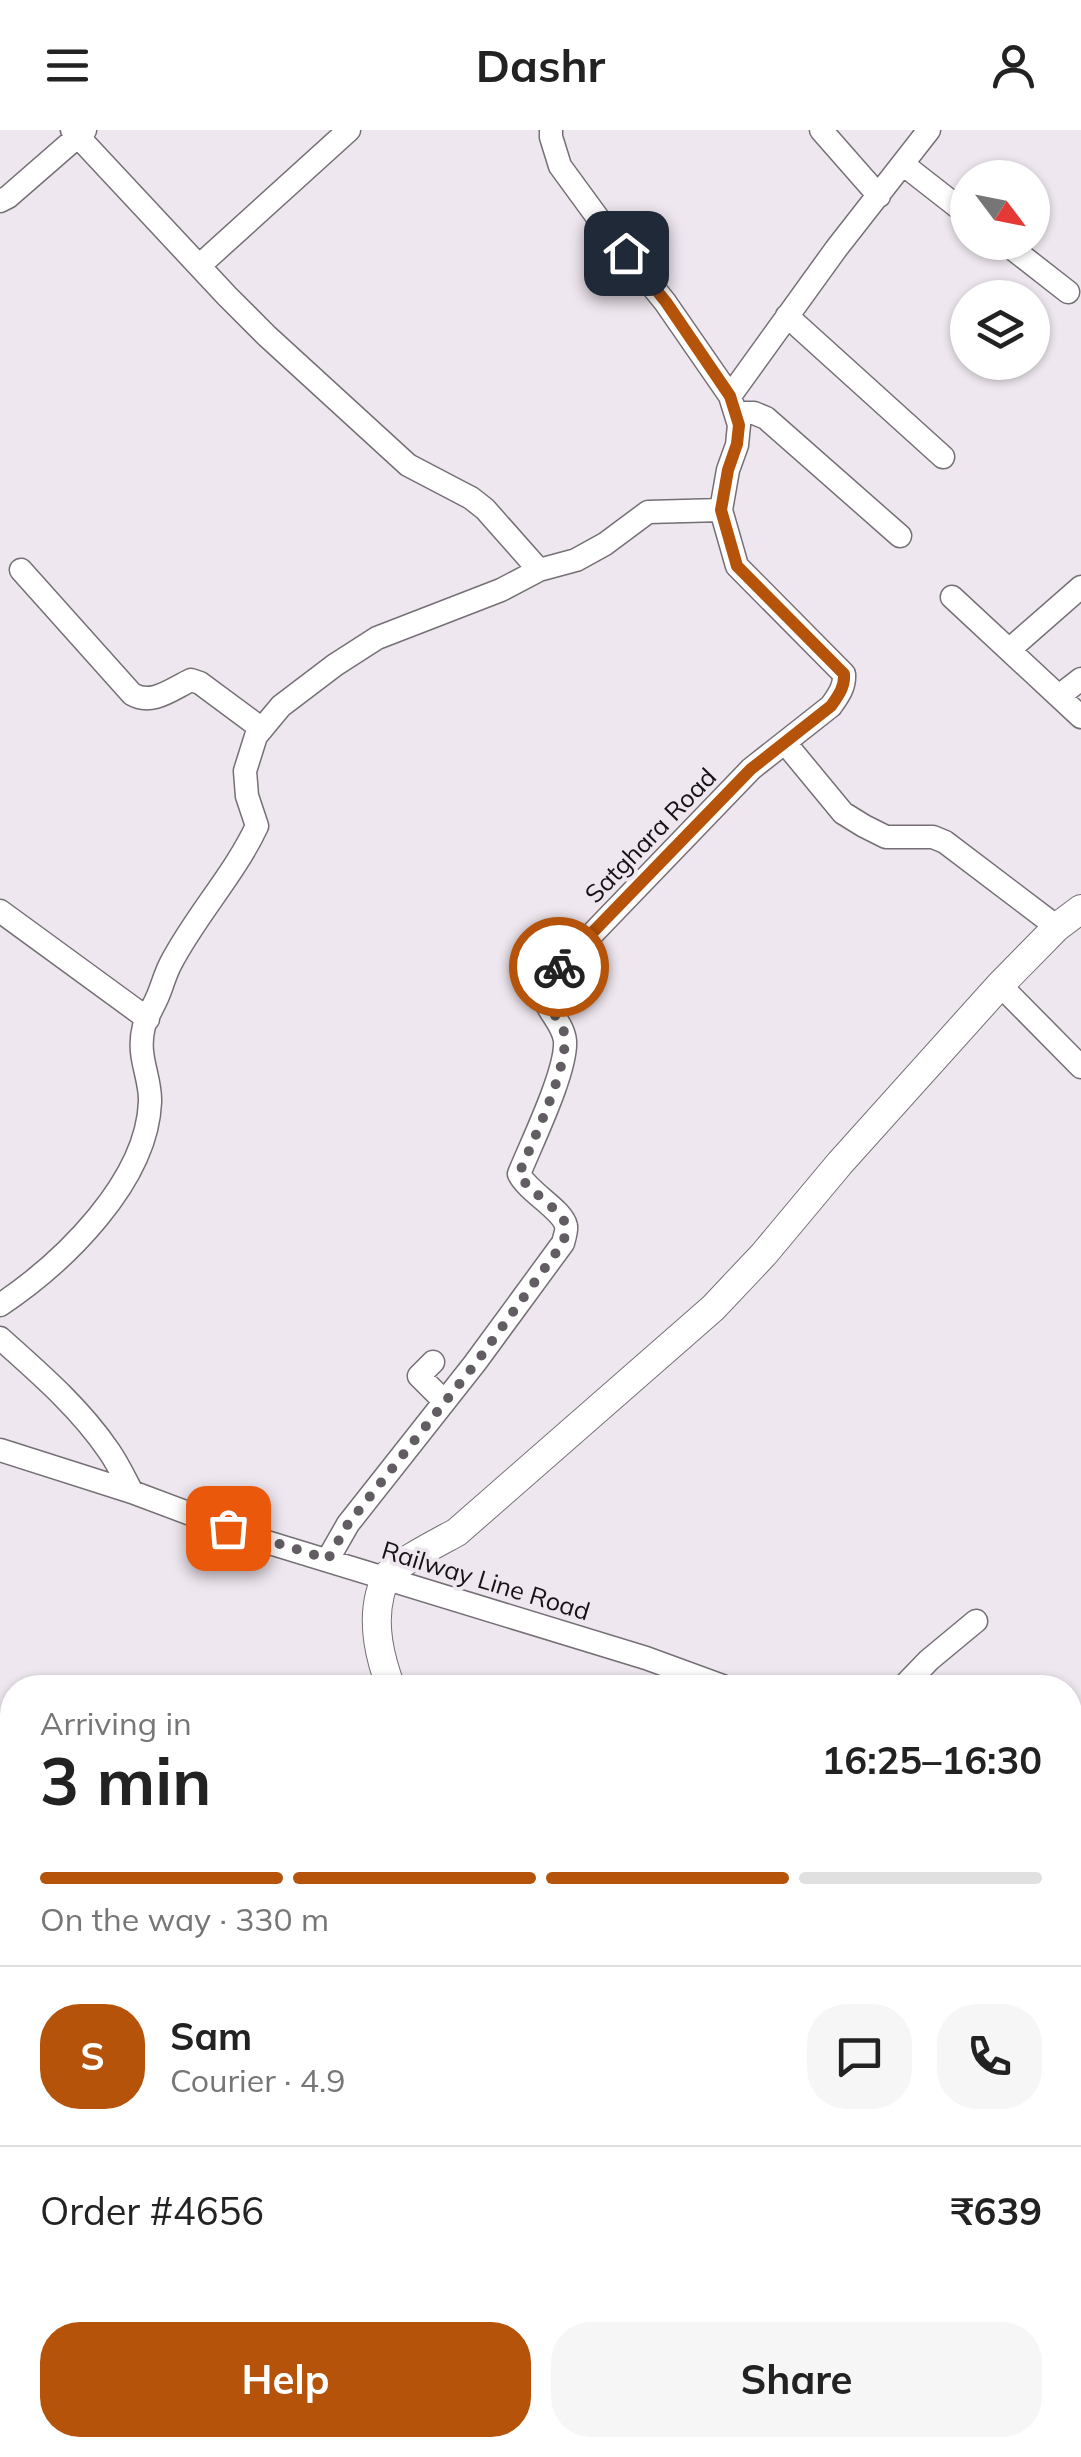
<!DOCTYPE html>
<html lang="en">
<head>
<meta charset="utf-8">
<style>
	:root { --surface:#fff; --page:#f6f6f6; --text:#222; --muted:#767676; --line:#e0e0e0; --accent:#b45309 }
	body { margin:0; font-family:Mulish,sans-serif; background:var(--page); color:var(--text); height:100vh; display:flex; flex-direction:column; font-size:38px; white-space:nowrap }
	* { box-sizing:border-box; margin:0 }
	p { font-size:32px; color:var(--muted) }
	.icon { flex:none; width:55px; height:55px; fill:none; stroke:currentColor; stroke-width:2; stroke-linecap:round; stroke-linejoin:round }
	.map { position:relative; flex:1; overflow:hidden }
	.side { position:absolute; left:0px; top:1545px; width:1082px; height:782px; display:flex; flex-direction:column; background:var(--surface); border-radius:40px 40px 0 0; box-shadow:0 2px 8px #0004 }
	.side>* { flex:none }
	.needle { width:65px; rotate:122deg }
	.tools { position:absolute; left:950px; top:30px; display:grid; gap:20px }
	.tools a { display:grid; place-items:center; width:100px; height:100px; border-radius:50%; background:var(--surface); box-shadow:0 2px 8px #0004; font-size:50px }
	.pin { position:absolute; display:grid; place-items:center; width:85px; height:85px; color:#fff; margin:-42px; border-radius:20px; box-shadow:0 5px 15px #0006 }
	.courier { position:absolute; display:grid; place-items:center; width:100px; height:100px; margin:-50px; border:8px solid #b45309; border-radius:50%; background:#fff; color:#222; box-shadow:0 2px 12px #0007 }
	.head em { font-style:normal; font-weight:700 }
	.head div { display:flex; flex-direction:column-reverse }
	.head { display:flex; align-items:center; justify-content:space-between; height:170px; padding:0 40px }
	h1 { font-size:65px; font-weight:700; line-height:75px }
	.bar { display:grid; grid-template-columns:repeat(4,1fr); gap:15px 10px; align-content:center; height:120px; padding:0 40px }
	.bar i { height:12px; border-radius:8px; background:var(--line) }
	.bar .current { background:var(--accent) }
	.bar p { grid-column:span 4 }
	.line { display:flex; align-items:center; gap:25px; padding:0 40px; border-top:2px solid var(--line) }
	.line div { flex:1 }
	.round { display:grid; place-items:center; flex:none; width:105px; height:105px; border-radius:40px; background:var(--page) }
	.button { display:flex; gap:20px; margin-top:auto; padding:20px 40px }
	.button a { flex:1; height:115px; border-radius:40px; background:var(--accent); color:#fff; font-size:40px; font-weight:700; line-height:115px; text-align:center }
	.button a+a { background:var(--page); color:var(--text) }
	header { display:flex; justify-content:space-between; align-items:center; height:130px; padding:0 40px; background:var(--surface); font-size:45px; font-weight:700 }
	.map>svg:first-child { display:block }
	.lines { fill:none; stroke-linecap:round; stroke-linejoin:round }
	.minor-casing { stroke:#766f76; stroke-width:25 }
	.tertiary-casing { stroke:#766f76; stroke-width:30 }
	.minor { stroke:#fff; stroke-width:22 }
	.tertiary { stroke:#fff; stroke-width:28 }
	.done { stroke:#625d62; stroke-width:10; stroke-dasharray:0 18 }
	.route { stroke:#b45309; stroke-width:12 }
	.labels { text-anchor:middle; dominant-baseline:central; stroke-width:8; stroke-linejoin:round; paint-order:stroke }
	.street-label { font-size:25px; fill:#161316; stroke:#efe7ef }
</style>
</head>
<body>
<header><svg class="icon" aria-label="menu" viewBox="0 0 24 24"><path d="M4 6h16M4 12h16M4 18h16"/></svg>Dashr<svg class="icon" aria-label="person" viewBox="0 0 24 24"><circle cx="12" cy="8" r="4"/><path d="M4 21q1-7 8-7t8 7"/></svg></header>
<div class="map">
<svg width="1081" height="2327" viewBox="0 0 1081 2327">
	<rect width="100%" height="100%" fill="#efe7ef"/>
	<g class="lines">
		<defs>
			<path id="minor" d="M72 0 227 166 267 206 408 335 471 368 485 379 539 440
				M821 0 879 66
				M904 35 968 85
				M0 71 8 67 85 0
				M1004 112 1068 162
				M199 136 349 0
				M787 186 943 327
				M730 266 836 119 929 0
				M736 283H754L766 288 900 406
				M21 440 132 564C152 576 172 559 191 550L200 553 262 599
				M952 467 1081 587
				M1009 520 1081 457
				M1059 566 1081 549
				M786 614 843 683 864 696 886 707H933L945 712 1057 797
				M0 781 148 889
				M1000 855 1081 937
				M0 1175C63 1133 147 1052 150 972 151 946 136 927 144 896 147 887 153 877 157 868 162 857 165 844 171 833 196 785 234 745 257 696L247 666 245 641 256 606 281 576 335 535 377 508 501 460 539 440 576 430 605 414 648 382 721 380
				M0 1208C39 1243 79 1277 109 1321 118 1334 125 1349 132 1362
				M433 1232 419 1246 444 1271
				M0 1320 132 1362 260 1410 646 1528 728 1558
				M328 1429 348 1394 475 1233 563 1113C564 1109 567 1100 566 1096 563 1080 528 1062 519 1044 531 1014 567 941 565 911 563 889 538 876 544 854L751 639 831 576C838 566 845 557 844 544L737 436 721 380 728 340 737 315 739 295 730 266 665 172 606 99 560 36 551 7V0
				M902 1558 929 1530 976 1491
				M1070 1663 1081 1650
				M0 1794 12 1805
				M1070 2042 1081 2050
				M244 2315 261 2327"/>
			<path id="tertiary" d="M391 1558C380 1528 372 1496 380 1464 382 1459 382 1454 384 1449 393 1435 441 1411 457 1402L713 1178 764 1124 840 1033 1000 855 1057 797 1081 779
				M23 2327 32 2315"/>
		</defs>
		<use href="#minor" class="minor-casing"/>
		<use href="#tertiary" class="tertiary-casing"/>
		<use href="#minor" class="minor"/>
		<use href="#tertiary" class="tertiary"/>
	</g>
	<g class="lines">
		<path class="done" d="M228 1398 328 1429 348 1394 476 1233 563 1113C564 1109 567 1100 566 1096 563 1080 528 1062 519 1044 531 1014 574 928 563 899 558 887 547 877 542 865L544 854 559 837"/>
		<path class="route" d="M559 837 751 639 831 576C838 566 845 557 844 544L737 436 721 380 728 340 737 314 739 295 730 266 666 172 626 123"/>
	</g>
	<g class="labels">
		<g class="street-label">
			<text transform="translate(650 705) rotate(-46)">Satghara Road</text>
			<text transform="translate(486 1450) rotate(17)">Railway Line Road</text>
		</g>
	</g>
</svg>
<div class="tools">
<a><svg class="needle" viewBox="-14 -14 28 28"><path d="M0-13l5 13h-10z" fill="#e53935"/><path d="M0 13l5-13h-10z" fill="#767676"/></svg></a>
<a><svg class="icon" aria-label="layers" viewBox="0 0 24 24"><path d="M12 4l9 5-9 5-9-5zM3 14l9 5 9-5"/></svg></a>
</div>
<div class="pin" style="left:228px;top:1398px;background:#ea580c"><svg class="icon" aria-label="bag" viewBox="0 0 24 24"><path d="M5 8h14l-1 12H6zM9 8a3 3 0 0 1 6 0"/></svg></div>
<div class="pin" style="left:626px;top:123px;background:#1f2937"><svg class="icon" aria-label="home" viewBox="0 0 24 24"><path d="M3 11l9-7 9 7M6 9v11h12V9"/></svg></div>
<div class="courier" style="left:559px;top:837px"><svg class="icon" aria-label="bike" viewBox="0 0 24 24"><circle cx="6" cy="16" r="4"/><circle cx="18" cy="16" r="4"/><path d="M6 16l4-8h5l3 8M10 8l3 8H6M13 5h3"/></svg></div>
<section class="side">
<div class="head"><div><h1>3 min</h1><p>Arriving in</p></div><em>16:25–16:30</em></div>
<div class="bar"><i class="current"></i><i class="current"></i><i class="current"></i><i></i><p>On the way · 330 m</p></div>
<div class="line" style="height:180px"><b class="round" style="background:var(--accent);color:#fff">S</b><div><b>Sam</b><p>Courier · 4.9</p></div><a class="round"><svg class="icon" aria-label="chat" viewBox="0 0 24 24"><path d="M4 5h16v11H9l-5 4z"/></svg></a><a class="round"><svg class="icon" aria-label="phone" viewBox="0 0 24 24"><path d="M5 4h4l2 5-3 2q2 4 5 5l2-3 5 2v4C11 20 4 13 5 4z"/></svg></a></div>
<div class="line" style="height:130px"><div>Order #4656</div><b>₹639</b></div>
<div class="button"><a>Help</a><a>Share</a></div>
</section>
</div>
</body>
</html>
